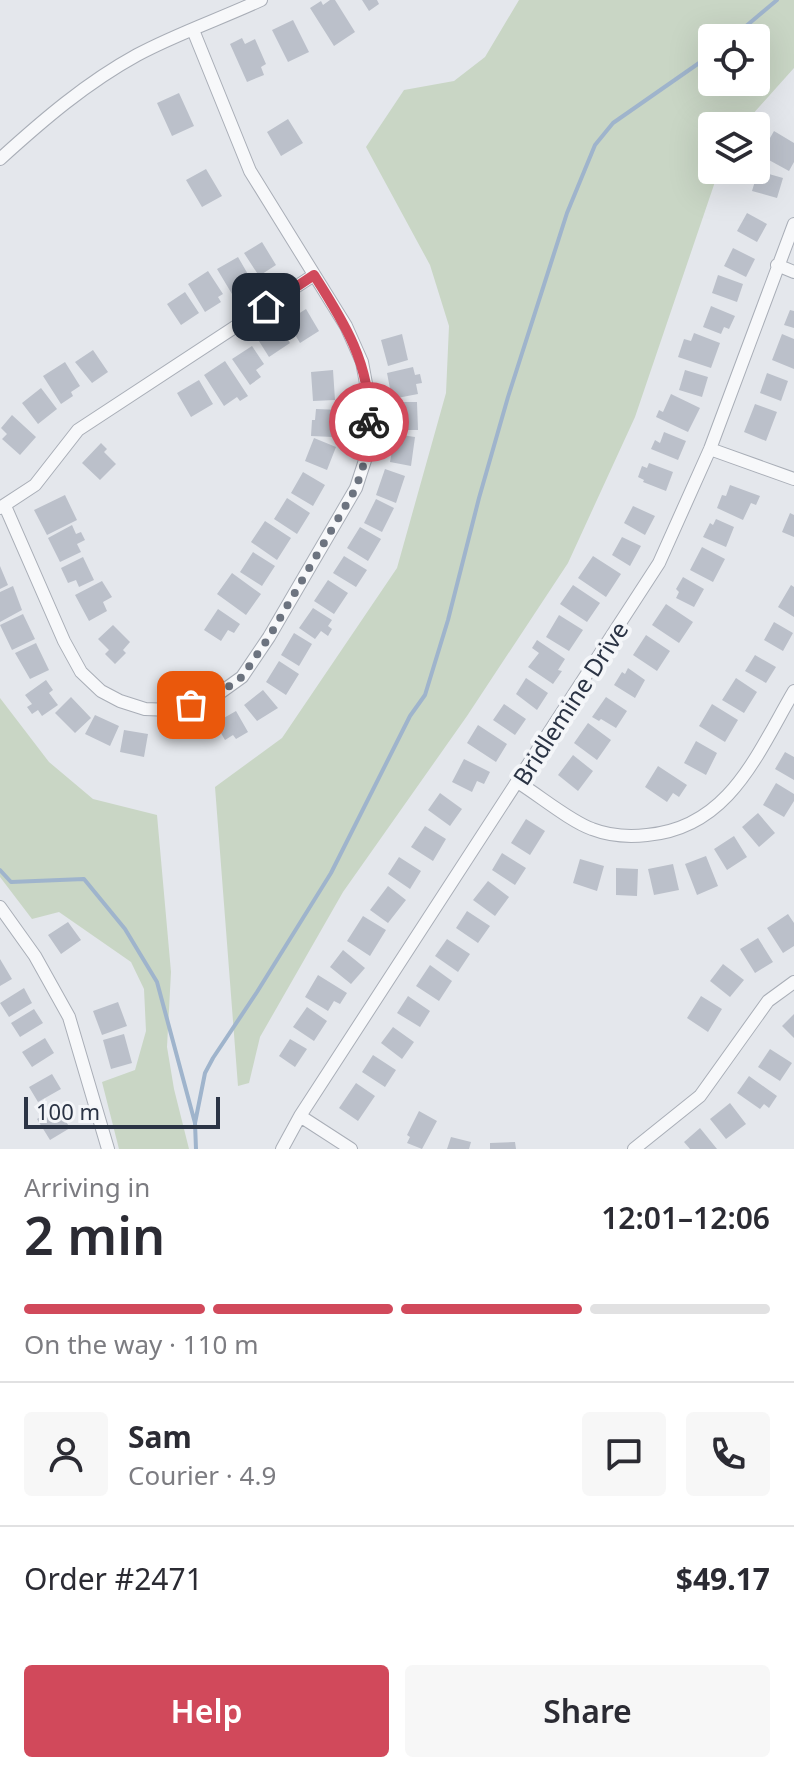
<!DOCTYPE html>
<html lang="en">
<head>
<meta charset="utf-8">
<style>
	:root { --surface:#fff; --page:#f7f7f7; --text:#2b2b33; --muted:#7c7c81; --line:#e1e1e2; --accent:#d1495b }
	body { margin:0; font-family:"Noto Sans",sans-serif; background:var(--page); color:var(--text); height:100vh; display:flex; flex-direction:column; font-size:30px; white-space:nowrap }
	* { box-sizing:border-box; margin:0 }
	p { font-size:26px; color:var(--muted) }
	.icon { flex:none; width:44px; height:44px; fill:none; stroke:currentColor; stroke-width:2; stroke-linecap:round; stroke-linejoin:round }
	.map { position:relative; height:1149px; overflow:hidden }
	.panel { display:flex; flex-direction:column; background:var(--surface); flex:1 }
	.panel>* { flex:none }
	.tools { position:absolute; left:698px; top:24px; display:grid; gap:16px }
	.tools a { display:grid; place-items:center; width:72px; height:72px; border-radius:8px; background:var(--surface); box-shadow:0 8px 32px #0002; font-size:40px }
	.scale { position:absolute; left:24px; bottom:20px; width:196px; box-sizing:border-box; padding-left:8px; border:4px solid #2b3445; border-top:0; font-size:22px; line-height:28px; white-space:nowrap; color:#2b3445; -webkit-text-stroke:6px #f4f6f9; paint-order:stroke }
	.pin { position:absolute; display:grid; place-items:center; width:68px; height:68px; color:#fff; margin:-34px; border-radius:16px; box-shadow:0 4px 12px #0006 }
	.courier { position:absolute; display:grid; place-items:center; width:80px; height:80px; margin:-40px; border:6px solid #d1495b; border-radius:50%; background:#fff; color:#222; box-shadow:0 2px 10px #0007 }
	.headline em { font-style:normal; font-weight:600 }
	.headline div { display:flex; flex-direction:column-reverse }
	.headline { display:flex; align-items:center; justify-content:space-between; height:136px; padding:0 24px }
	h1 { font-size:52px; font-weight:600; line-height:60px }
	.bar { display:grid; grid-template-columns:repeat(4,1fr); gap:12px 8px; align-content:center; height:96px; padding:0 24px }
	.bar i { height:10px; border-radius:6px; background:var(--line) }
	.bar .current { background:var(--accent) }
	.bar p { grid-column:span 4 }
	.line { display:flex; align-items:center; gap:20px; padding:0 24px; border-top:2px solid var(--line) }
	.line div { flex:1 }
	.round { display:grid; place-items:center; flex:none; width:84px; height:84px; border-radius:8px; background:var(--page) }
	.primary-button { display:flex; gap:16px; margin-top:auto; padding:16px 24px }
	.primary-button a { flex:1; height:92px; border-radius:8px; background:var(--accent); color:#fff; font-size:32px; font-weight:600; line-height:92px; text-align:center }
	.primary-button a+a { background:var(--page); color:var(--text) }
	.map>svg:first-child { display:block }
	.green { fill:#c9d6c5; fill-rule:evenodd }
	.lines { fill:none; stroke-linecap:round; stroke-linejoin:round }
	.stream { stroke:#9fb4cc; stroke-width:4 }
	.building { fill:#bbc0ca }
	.minor-casing { stroke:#a9aeb7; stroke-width:14 }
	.minor { stroke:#f7f8fa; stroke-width:12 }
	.done { stroke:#6c737f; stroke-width:8; stroke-dasharray:0 14.4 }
	.route { stroke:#d1495b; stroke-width:10 }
	.labels { text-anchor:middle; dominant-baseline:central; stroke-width:8; stroke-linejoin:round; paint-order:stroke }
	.street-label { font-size:24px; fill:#2b3445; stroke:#f4f6f9 }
</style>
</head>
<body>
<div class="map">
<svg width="794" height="1149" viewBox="0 0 794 1149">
	<rect width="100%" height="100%" fill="#e4e7ec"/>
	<path class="green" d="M519 0H794V68L742 126H712V170H719L635 417 568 563 467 716 343 892 260 1037 249 1083 238 1086 215 787 282 738 397 568 446 393 449 326 430 265 366 147 404 90 454 81 485 57ZM712 38H756V82H712Z
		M0 698 49 762 93 799 157 815 171 972 167 1047 174 1089 189 1149H119L102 1082 135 1070 146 1031 144 989 131 962 59 912 32 919 0 877Z"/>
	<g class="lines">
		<path class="stream" d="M732 38 777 0
			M0 870 11 882 84 879 125 929 157 982 195 1123 196 1149
			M195 1123 205 1073 213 1058 257 992 331 873 410 716 425 695 448 620 479 498 508 397 567 213 595 145 613 123 712 54"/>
	</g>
	<path class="building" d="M330 0H335L355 32 334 46 310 8 321 1 323 5Z
		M362 0H377L379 4 369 11Z
		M293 20 309 52 288 62 272 30Z
		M242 38 245 44 255 39 266 64 261 67 264 75 247 82 230 44Z
		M179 93 194 126 172 136 157 103Z
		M288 119 303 143 281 156 267 132Z
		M774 131 794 143V162L789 171 756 153 765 135 770 138Z
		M206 169 222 196 202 207 186 180Z
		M758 171 783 178 777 198 752 191Z
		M747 213 767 224 757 242 737 231Z
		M262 242 276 265 259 276 244 253Z
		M733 248 755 259 746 277 724 266Z
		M238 257 249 276 243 279 247 286 232 294 217 269Z
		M208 271 223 294 218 297 221 302 205 312 188 284Z
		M718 275 743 284 737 302 712 293Z
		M185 292 199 313 181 325 167 304Z
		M711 306 735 316 729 329 724 327 721 334 703 327Z
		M306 309 319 331 300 343 287 321Z
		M790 310 794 311V328L784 325Z
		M278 325 290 343 269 357 257 338Z
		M694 333 720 343 711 368 678 357 684 339 691 341Z
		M402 334 408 360 388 366 381 340Z
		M782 334 794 339V369L772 360Z
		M252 346 264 364 256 370 261 377 250 385 232 359Z
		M93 350 108 372 92 383 75 362Z
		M225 361 248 396 240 401 237 397 224 406 204 375Z
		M65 362 80 386 71 392 73 396 61 404 43 376Z
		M413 367 415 375 420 374 422 383 416 384 418 394 392 399 387 373Z
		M333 370 335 400 313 401 311 372Z
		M685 370 708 377 702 397 679 390Z
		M767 373 788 381 781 401 760 393Z
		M199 380 213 404 191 417 177 393Z
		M41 388 57 409 38 424 22 403Z
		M671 394 700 408 688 432 656 417 659 410 663 412Z
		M391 402H417L418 430H392Z
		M755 404 777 412 766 441 744 432Z
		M316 409 341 410 340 422H334L333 437 311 436 312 420H315Z
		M12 415 36 437 20 455 2 439 7 434 1 428Z
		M664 432 686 441 678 460 651 449 655 440 660 443Z
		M395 434 415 437 411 466 390 462Z
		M314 438 336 447 327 470 305 461Z
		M101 443 107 449 104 452 116 464 100 480 82 463Z
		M649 463 673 472 666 491 643 482 644 480 638 477 642 466 647 468Z
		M385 469 405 476 396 503 376 495Z
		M303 472 325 485 313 506 291 493Z
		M730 485 760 496 756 505 751 503 743 520 717 508 722 495 726 496Z
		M65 495 77 520 47 535 34 510Z
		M287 498 310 513 297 534 274 519Z
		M376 499 394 508 382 532 364 523Z
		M633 506 655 516 645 535 624 523Z
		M790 513 794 515V537L782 532Z
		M716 519 734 527 726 547 703 537 710 523 713 525Z
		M265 521 291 538 277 560 251 542Z
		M72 525 76 534 81 532 85 540 77 544 81 552 60 562 48 538Z
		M360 527 381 539 368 561 347 548Z
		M622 537 641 546 630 566 612 555Z
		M702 547 725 559 713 582 690 570Z
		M253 552 275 566 262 586 240 572Z
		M344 556 367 570 356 587 333 573Z
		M593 556 621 574 606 597 578 578Z
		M83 557 94 580 79 587 76 580 68 583 61 568Z
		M0 566 8 585 0 589Z
		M232 573 261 594 246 615 217 594Z
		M683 577 704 589 694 607 676 598 679 592 676 589Z
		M328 580 348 593 334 614 314 601Z
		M102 581 112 597 103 602 107 611 89 621 75 595Z
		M573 585 600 603 587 622 560 604Z
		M791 585 794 587V617L778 607Z
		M13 586 22 610 0 622V592Z
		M666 604 693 622 679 643 652 625Z
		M313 608 332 620 328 626 332 629 328 636 321 631 315 639 299 628Z
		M218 609 240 624 234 633 228 630 221 641 204 630Z
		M23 614 35 639 12 650 0 625Z
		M559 615 583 630 569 651 546 637Z
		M774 622 793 633 783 651 764 640Z
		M113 625 130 642 123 650 126 653 115 664 105 654 109 650 98 639Z
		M294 633 312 644 299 666 281 655Z
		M646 635 670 651 657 671 633 655Z
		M537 640 565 659 558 670 562 671 553 684 528 667 539 653 532 648Z
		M36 643 49 670 30 679 15 653Z
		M755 655 776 667 766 683 745 671Z
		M279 661 299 674 286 695 266 682Z
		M628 668 645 680 635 698 614 685 622 672 625 674Z
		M526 678 548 693 537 710 516 694Z
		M736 678 757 692 744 713 722 700Z
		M46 680 53 690 49 693 58 705 42 716 38 710 32 714 27 707 32 704 25 695Z
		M263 690 278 708 257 721 244 705Z
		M71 697 91 718 75 733 55 713Z
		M606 697 627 711 616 728 601 719 599 721 592 717Z
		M504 704 526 719 515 735 493 720Z
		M712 704 738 720 725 742 699 726Z
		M236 711 248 732 236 739 233 735 225 740 215 723Z
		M95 715 119 726 110 746 85 734Z
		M588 723 611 740 597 760 574 743Z
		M478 725 507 744 496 762 467 743Z
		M124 730 148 734 144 757 120 752Z
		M696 741 717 753 706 775 684 763Z
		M785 752 794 757V780L775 769Z
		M573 755 593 771 578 791 558 775Z
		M464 759 490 772 484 784 477 781 472 792 452 782Z
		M658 766 687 785 679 797 673 793 667 802 645 787Z
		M776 783 794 794V801L784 817 763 805Z
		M440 793 462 809 450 826 428 810Z
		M758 813 775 833 759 847 742 827Z
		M526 819 545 831 530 855 511 843Z
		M425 826 446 839 433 861 411 847Z
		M734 836 747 857 727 870 714 849Z
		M502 853 526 868 515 885 492 870Z
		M706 856 718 886 697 895 685 864Z
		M399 857 421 871 410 889 388 874Z
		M580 859 604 866 597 891 573 883Z
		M673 864 679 890 654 895 648 869Z
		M616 868 638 869 637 896 616 895Z
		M488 881 509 897 495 916 473 900Z
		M388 886 406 900 388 923 370 910Z
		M467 911 490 926 478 943 456 928Z
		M788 914 794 923V946L783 953 767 928Z
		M363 916 386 930 370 956 347 941Z
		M68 922 81 940 61 954 48 935Z
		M758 938 773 962 755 973 740 949Z
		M447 939 470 954 458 972 435 956Z
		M343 950 365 968 351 984 330 967Z
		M0 959 12 979 0 986Z
		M723 964 744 980 730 997 710 981Z
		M430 965 452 981 439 1001 416 986Z
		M318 975 347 993 340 1004 334 1001 328 1011 305 997Z
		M24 988 32 1003 9 1017 0 1003Z
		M408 996 430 1011 420 1027 397 1013Z
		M701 996 722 1009 708 1032 687 1018Z
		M118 1002 127 1026 102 1035 93 1011Z
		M307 1007 327 1021 314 1041 293 1027Z
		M34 1009 43 1023 20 1037 11 1023Z
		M794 1014V1038L782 1026Z
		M393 1027 414 1042 402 1059 381 1043Z
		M124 1034 132 1063 111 1069 103 1040Z
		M45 1038 54 1053 32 1067 22 1052Z
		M290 1039 307 1049 295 1067 279 1056Z
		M770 1049 792 1063 780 1081 758 1067Z
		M373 1055 396 1070 385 1087 362 1072Z
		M52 1074 61 1089 38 1102 29 1087Z
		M749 1076 777 1096 769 1108 764 1104 760 1109 737 1093Z
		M356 1083 375 1096 358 1121 339 1108Z
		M730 1103 746 1124 726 1139 710 1119Z
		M57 1107 70 1128 50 1140 37 1119Z
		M419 1111 437 1121 422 1149 407 1143 410 1137 407 1135Z
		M700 1128 717 1149H690L684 1142Z
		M451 1137 471 1142 469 1149H447Z
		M515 1142 516 1149H490V1143Z"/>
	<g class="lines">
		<defs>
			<path id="minor" d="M0 159C43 120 86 83 137 55 176 34 220 19 261 0
				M777 265 794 272
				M710 449 794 479
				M5 506 64 641 81 672 101 691 120 701 145 709 172 710 210 700 242 677 269 637 356 488 368 451 370 405 362 362 346 326 250 171 193 30
				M0 508 35 485 78 430 314 275
				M519 783C540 796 570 821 592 829 610 836 629 837 647 835 729 828 757 754 794 691
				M0 907 35 956 69 1017 108 1149
				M300 1116 351 1149
				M282 1149 300 1116 659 563 710 449 794 224
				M634 1149 700 1096 768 1001 794 982"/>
		</defs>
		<use href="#minor" class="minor-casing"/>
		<use href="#minor" class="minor"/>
	</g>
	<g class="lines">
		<path class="done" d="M191 705 210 700 242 677 269 637 356 488 368 451 369 422"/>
		<path class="route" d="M266 307 314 275C344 322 371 365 369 422"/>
	</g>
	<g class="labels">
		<g class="street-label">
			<text transform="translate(570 703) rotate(-57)">Bridlemine Drive</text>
		</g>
	</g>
</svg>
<div class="tools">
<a><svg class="icon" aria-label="locate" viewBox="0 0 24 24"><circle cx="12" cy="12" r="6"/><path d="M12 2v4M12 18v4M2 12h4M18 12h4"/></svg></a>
<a><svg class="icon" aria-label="layers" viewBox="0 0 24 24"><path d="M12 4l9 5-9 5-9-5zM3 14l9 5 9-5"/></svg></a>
</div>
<div class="scale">100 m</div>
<div class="pin" style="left:191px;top:705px;background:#ea580c"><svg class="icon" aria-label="bag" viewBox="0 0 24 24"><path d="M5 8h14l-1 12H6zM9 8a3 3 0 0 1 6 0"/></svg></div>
<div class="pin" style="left:266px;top:307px;background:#1f2937"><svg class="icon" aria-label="home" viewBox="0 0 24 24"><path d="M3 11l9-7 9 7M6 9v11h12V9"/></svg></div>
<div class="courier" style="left:369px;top:422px"><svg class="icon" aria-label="bike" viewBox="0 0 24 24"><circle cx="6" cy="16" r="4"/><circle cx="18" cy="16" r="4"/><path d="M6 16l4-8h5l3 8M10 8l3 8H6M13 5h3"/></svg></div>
</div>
<section class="panel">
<div class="headline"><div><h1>2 min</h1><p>Arriving in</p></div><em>12:01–12:06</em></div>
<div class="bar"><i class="current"></i><i class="current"></i><i class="current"></i><i></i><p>On the way · 110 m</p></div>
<div class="line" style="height:144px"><a class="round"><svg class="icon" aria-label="person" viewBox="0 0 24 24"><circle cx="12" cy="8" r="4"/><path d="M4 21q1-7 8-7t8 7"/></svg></a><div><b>Sam</b><p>Courier · 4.9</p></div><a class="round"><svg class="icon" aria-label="chat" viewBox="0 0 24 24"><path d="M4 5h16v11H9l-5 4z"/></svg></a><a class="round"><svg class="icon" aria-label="phone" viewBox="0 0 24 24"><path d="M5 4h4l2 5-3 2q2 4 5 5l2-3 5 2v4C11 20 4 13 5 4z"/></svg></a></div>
<div class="line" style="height:104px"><div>Order #2471</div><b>$49.17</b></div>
<div class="primary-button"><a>Help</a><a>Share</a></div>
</section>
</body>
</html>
